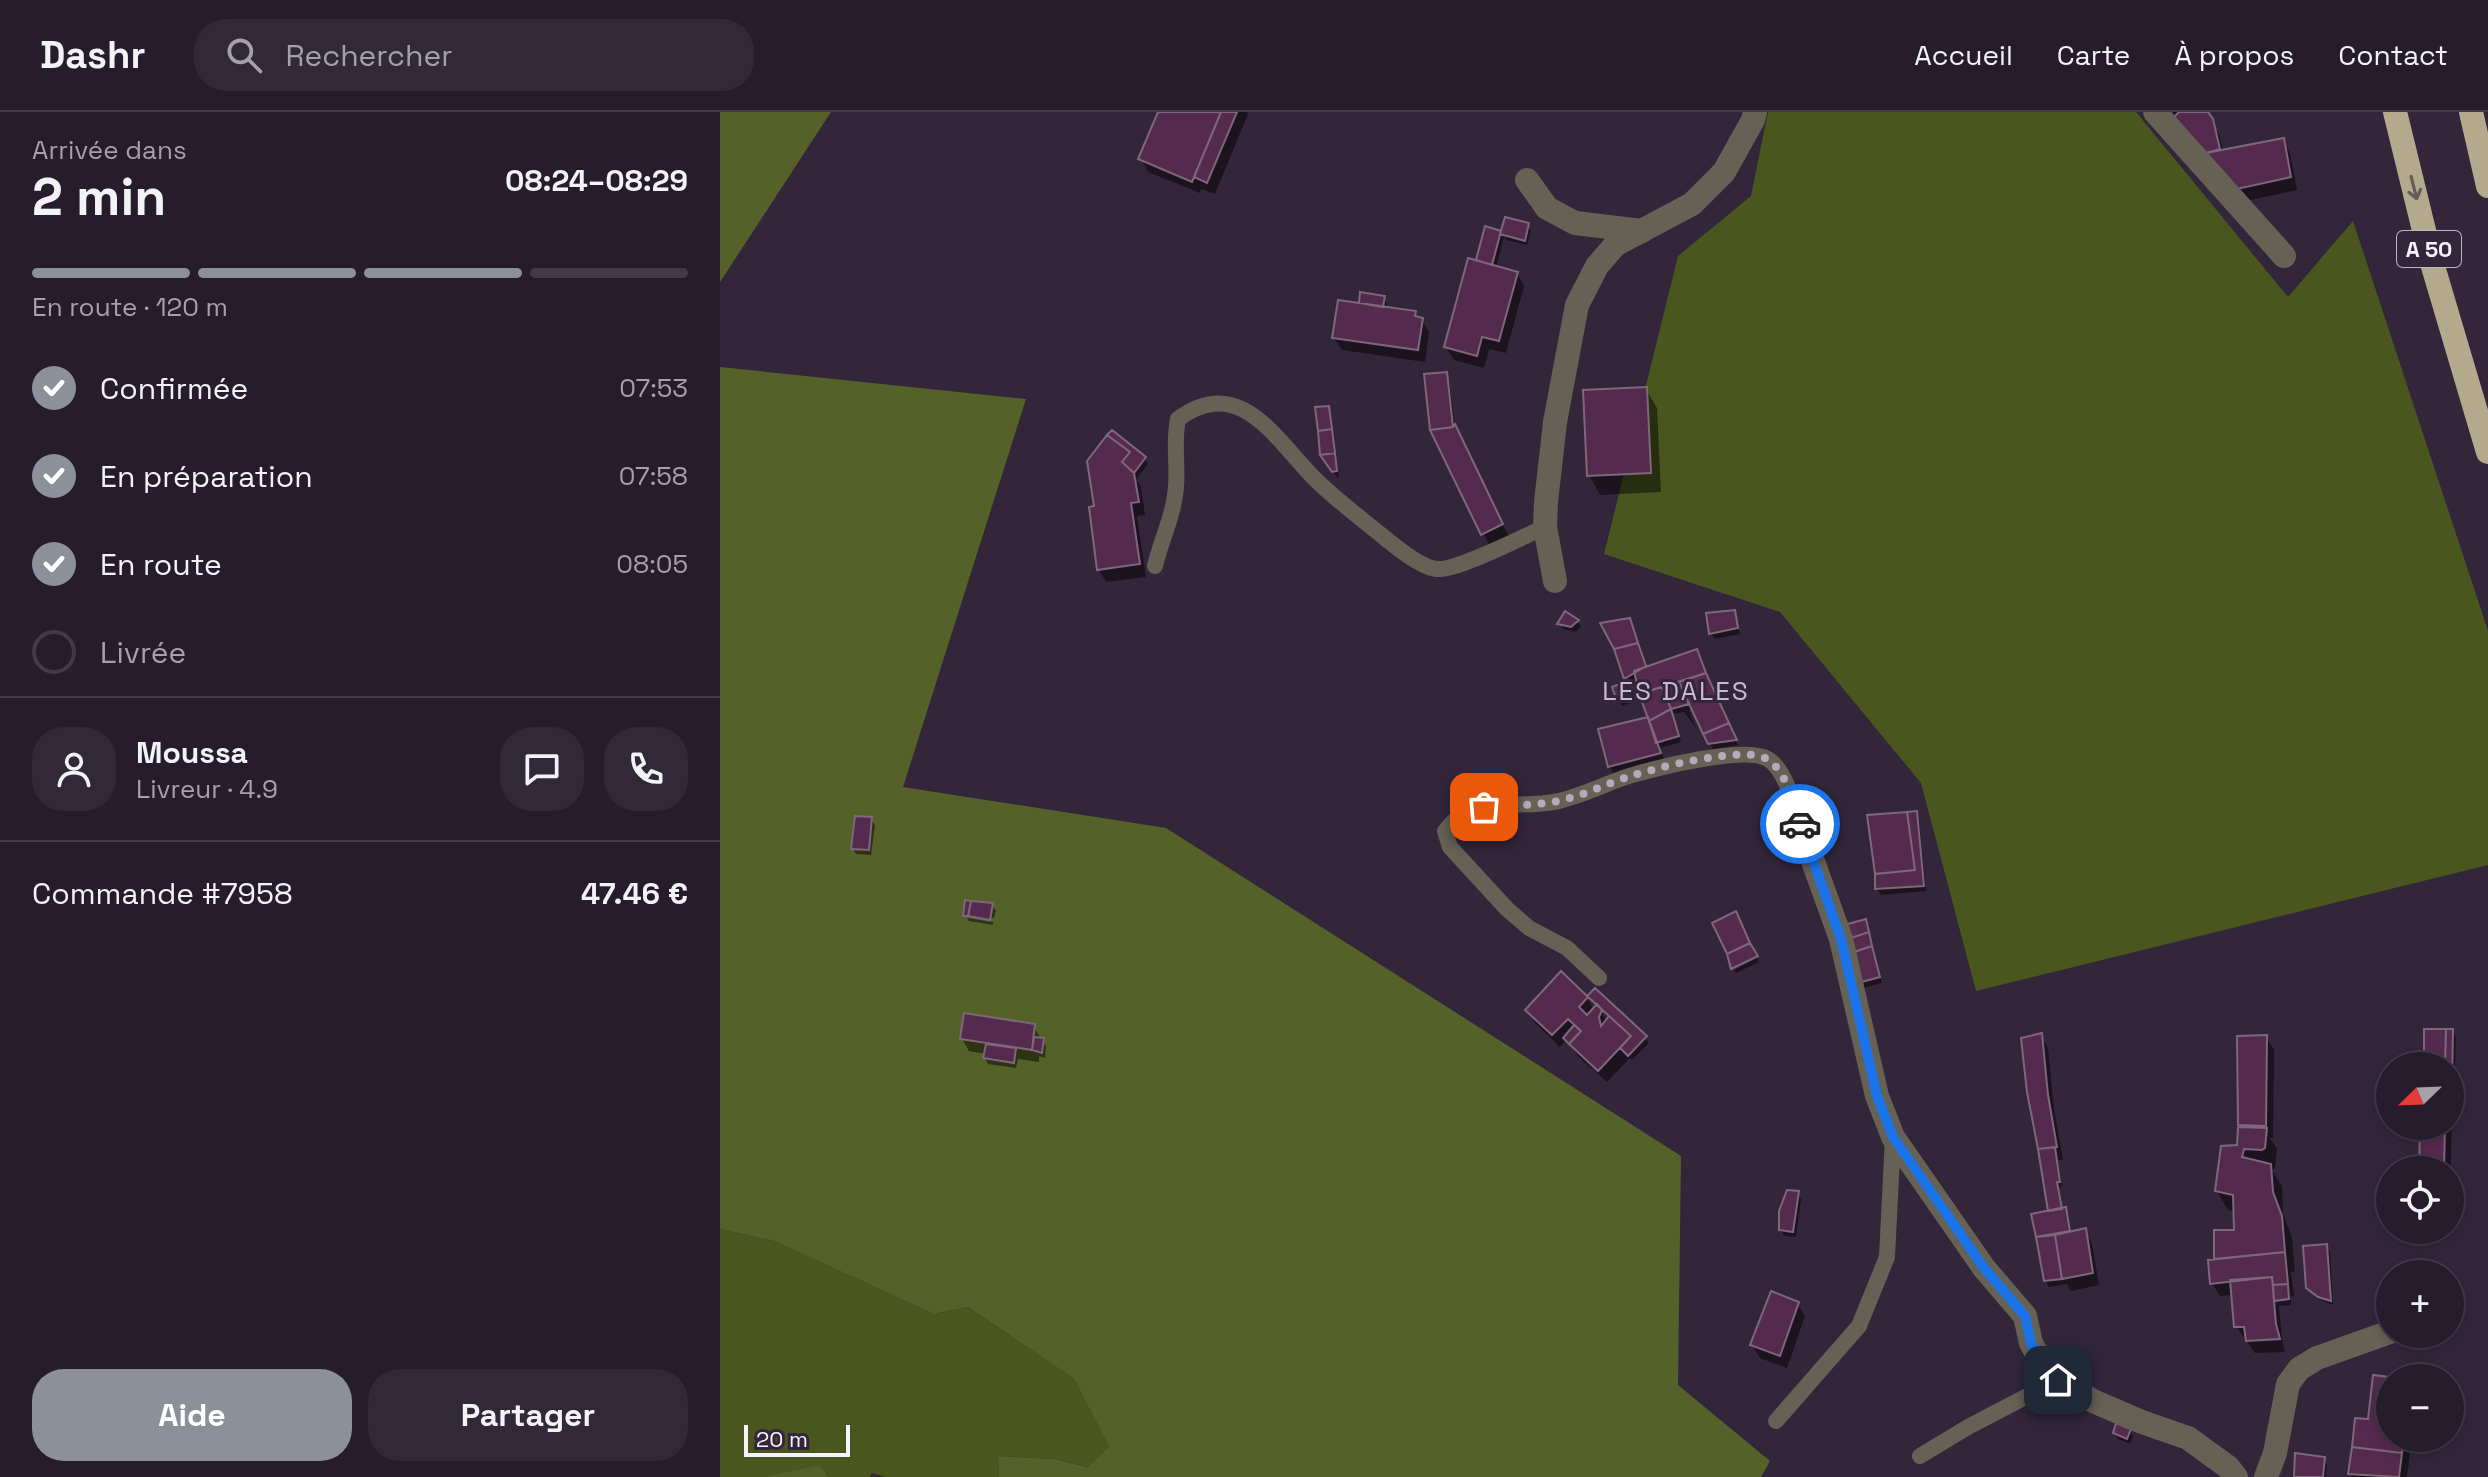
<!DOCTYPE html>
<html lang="fr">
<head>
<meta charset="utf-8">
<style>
	:root { --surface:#261c2c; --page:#322938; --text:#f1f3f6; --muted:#a4a1a9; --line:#423a48; --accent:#8c9099 }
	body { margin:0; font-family:"Space Grotesk",sans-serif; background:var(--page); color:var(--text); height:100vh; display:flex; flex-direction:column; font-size:30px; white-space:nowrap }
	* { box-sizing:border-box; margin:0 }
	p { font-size:26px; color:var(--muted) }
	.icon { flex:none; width:44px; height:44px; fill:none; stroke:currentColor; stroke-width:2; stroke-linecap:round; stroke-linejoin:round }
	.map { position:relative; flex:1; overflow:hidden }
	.panel { display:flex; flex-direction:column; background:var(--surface); width:720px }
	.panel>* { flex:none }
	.needle { width:52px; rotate:247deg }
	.controls { position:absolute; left:1656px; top:940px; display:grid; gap:16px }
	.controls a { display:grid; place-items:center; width:88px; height:88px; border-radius:50%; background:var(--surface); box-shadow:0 4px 12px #0003,0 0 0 2px var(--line); font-size:40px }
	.scale { position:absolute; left:24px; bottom:20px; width:106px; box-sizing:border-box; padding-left:8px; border:4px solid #f9f1ff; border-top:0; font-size:22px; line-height:28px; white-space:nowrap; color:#f9f1ff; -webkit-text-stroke:6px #33263b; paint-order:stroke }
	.pin { position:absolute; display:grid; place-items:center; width:68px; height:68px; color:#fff; margin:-34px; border-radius:16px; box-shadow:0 4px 12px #0006 }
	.courier { position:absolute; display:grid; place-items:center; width:80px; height:80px; margin:-40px; border:6px solid #1a73e8; border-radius:50%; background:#fff; color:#222; box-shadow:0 2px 10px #0007 }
	.summary em { font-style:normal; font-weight:700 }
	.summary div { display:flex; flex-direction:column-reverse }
	.summary { display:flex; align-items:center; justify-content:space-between; height:136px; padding:0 32px }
	h1 { font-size:52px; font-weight:700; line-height:60px }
	.bar { display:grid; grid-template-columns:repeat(4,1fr); gap:12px 8px; align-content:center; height:96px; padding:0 32px }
	.bar i { height:10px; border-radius:6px; background:var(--line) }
	.bar .selected { background:var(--accent) }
	.bar p { grid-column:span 4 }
	.line { display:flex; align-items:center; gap:20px; padding:0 32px; border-top:2px solid var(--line) }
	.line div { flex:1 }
	.round { display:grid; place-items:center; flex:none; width:84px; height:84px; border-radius:32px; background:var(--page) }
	ol { padding:0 32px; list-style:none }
	li { display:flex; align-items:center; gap:24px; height:88px }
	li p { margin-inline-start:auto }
	li .icon { padding:8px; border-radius:50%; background:var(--accent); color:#fff; stroke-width:4 }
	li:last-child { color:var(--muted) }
	li i { width:44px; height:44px; border:4px solid var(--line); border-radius:50% }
	.cta { display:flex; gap:16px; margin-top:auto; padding:16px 32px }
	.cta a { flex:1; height:92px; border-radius:32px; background:var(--accent); color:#fff; font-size:32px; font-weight:700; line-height:92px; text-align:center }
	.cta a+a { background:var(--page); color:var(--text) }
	header { display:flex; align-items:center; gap:48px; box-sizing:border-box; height:112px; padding:0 40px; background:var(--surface); border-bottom:2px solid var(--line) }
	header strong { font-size:38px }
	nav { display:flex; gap:44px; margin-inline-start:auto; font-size:28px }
	.search { width:560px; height:72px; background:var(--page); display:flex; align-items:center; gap:20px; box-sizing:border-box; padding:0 28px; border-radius:32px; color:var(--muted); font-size:30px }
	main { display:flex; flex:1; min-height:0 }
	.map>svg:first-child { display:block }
	.green { fill:#49561e }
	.forest { fill:#546229 }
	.shadow { fill:#0007; fill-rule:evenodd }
	.building { fill:#542a4e; stroke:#7f677b; stroke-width:2 }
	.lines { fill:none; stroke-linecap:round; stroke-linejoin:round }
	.lane { stroke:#656155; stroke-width:16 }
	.street { stroke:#656155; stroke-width:24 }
	.highway { stroke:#b3aa8d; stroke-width:24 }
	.oneway { stroke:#665b5c }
	.done { stroke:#b4aaba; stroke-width:8; stroke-dasharray:0 14.4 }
	.route { stroke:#1a73e8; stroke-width:10 }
	.labels { text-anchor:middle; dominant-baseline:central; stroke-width:6; stroke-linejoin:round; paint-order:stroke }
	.shield { fill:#33263b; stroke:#beb4c4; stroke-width:2 }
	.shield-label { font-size:22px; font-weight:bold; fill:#f9f1ff }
	.neighbourhood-label { font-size:26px; letter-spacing:2px; fill:#cab9d5; stroke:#33263b }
</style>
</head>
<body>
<header>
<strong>Dashr</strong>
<div class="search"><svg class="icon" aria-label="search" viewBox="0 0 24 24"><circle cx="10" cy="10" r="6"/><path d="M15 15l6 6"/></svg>Rechercher</div>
<nav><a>Accueil</a><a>Carte</a><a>À propos</a><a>Contact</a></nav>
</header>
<main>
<section class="panel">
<div class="summary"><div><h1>2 min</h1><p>Arrivée dans</p></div><em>08:24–08:29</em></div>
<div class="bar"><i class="selected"></i><i class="selected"></i><i class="selected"></i><i></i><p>En route · 120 m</p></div>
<ol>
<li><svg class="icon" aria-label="check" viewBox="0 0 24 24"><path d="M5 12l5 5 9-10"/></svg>Confirmée<p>07:53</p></li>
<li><svg class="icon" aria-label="check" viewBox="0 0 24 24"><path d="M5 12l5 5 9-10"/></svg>En préparation<p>07:58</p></li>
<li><svg class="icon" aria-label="check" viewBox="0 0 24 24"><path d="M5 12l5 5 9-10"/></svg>En route<p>08:05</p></li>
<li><i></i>Livrée</li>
</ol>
<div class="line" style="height:144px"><a class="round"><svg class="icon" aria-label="person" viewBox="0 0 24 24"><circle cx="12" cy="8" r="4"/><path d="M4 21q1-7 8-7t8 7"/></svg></a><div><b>Moussa</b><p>Livreur · 4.9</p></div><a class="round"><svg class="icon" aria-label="chat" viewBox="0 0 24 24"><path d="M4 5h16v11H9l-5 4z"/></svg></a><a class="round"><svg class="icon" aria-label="phone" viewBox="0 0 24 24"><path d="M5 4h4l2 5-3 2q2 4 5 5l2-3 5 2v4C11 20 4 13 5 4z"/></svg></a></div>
<div class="line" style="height:104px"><div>Commande #7958</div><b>47.46 €</b></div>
<div class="cta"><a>Aide</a><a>Partager</a></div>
</section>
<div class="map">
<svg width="1768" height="1365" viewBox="0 0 1768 1365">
	<rect width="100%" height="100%" fill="#33263b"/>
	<path class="green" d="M1048 0H1416L1568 185 1633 109 1768 519V753L1256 879 1201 671 1060 500 884 442 958 144 1031 84Z
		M0 1117 54 1129 214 1202 248 1195 354 1267 389 1335 369 1355 334 1347 278 1344 279 1365H165L152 1361 150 1365H109L99 1353 47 1365H0Z"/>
	<path class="forest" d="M0 0H111L0 170Z
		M0 255 306 287 183 675 446 716 961 1044 958 1273 1050 1349 1041 1365H279L278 1344 334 1347 368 1355 389 1335 354 1267 248 1195 214 1202 54 1129 0 1117Z
		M99 1353 109 1365H47L48 1364Z"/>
	<path class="shadow" d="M440 0H527L528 2 495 82 481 77 480 81 428 60 421 47Z
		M1453 0H1486L1499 22 1503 38 1563 28 1570 41 1577 78 1526 89 1464 18Z
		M787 107 808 113 811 119 807 133 786 128 784 124 776 156 797 161 804 174 786 241 769 237 764 256 734 248 726 235 757 151 766 117 780 121 782 124Z
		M664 186 667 192 666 197 694 201 697 207H701L709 220 705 250 622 238 614 226 641 193Z
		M725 263 729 268 735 315 789 425 770 435 712 317Z
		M926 277 937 296 941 380 880 383 869 363Z
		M608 296 611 302 619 365H617L602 342Z
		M425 347 428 352 416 368 421 375 425 403 417 404 426 465 386 470 379 458 376 396Z
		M1014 500 1020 522 995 527 991 522 988 503Z
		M857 509 861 515 855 520 843 517 839 512Z
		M912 514 927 557 976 539 1018 633 993 637 973 597 969 598 976 616 964 600 953 602 961 630 940 636 947 654 897 667 889 654 930 607 918 567 909 571 915 585 912 590 902 594 899 588 909 570 906 566Z
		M1196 702 1199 707 1206 779 1161 783 1157 777Z
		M151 707 155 713 151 743 136 742 133 736Z
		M246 790 272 793 276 799 274 806 246 802V805L245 803Z
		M247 806 273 810V813L249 809Z
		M1146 810 1162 871 1143 876 1140 870Z
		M1037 846 1039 850 1016 861 1014 858Z
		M875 879 925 925 929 931 912 948 910 946 887 970 859 945 846 928 840 935 815 911 807 898 867 886 874 898 878 894 869 886ZM881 897 891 906 887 910 880 898Z
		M313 914 326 934 325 946 319 944V950L298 947 296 956 268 952 265 946 266 942 249 939 242 927Z
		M1732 919 1736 925 1734 986H1730V954H1706Z
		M1321 924 1328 936 1334 997 1343 1048H1338L1342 1075 1339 1076 1343 1098H1345L1349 1103 1351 1121 1365 1119 1372 1131 1379 1173 1351 1179 1347 1172 1329 1175 1326 1169 1313 1104 1330 1100Z
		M1546 925 1554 938 1553 1026H1550L1557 1037 1555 1056 1552 1058 1562 1074 1563 1101 1572 1126 1575 1160H1571L1574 1184 1570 1185 1571 1193 1559 1194 1562 1226 1565 1240 1535 1241 1516 1214 1514 1183 1500 1184 1492 1171 1498 1149 1496 1147 1516 1120V1100L1508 1098 1497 1079 1519 1035 1523 1017 1520 1012Z
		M1730 1002 1732 1006 1730 1078V1058H1701L1702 1014H1730Z
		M1077 1081 1081 1087 1076 1125 1064 1124 1061 1118Z
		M1698 1118H1725L1724 1128H1701Z
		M1606 1134 1610 1140 1613 1193 1596 1186 1588 1175Z
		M1077 1191 1085 1204 1067 1256 1040 1246 1032 1233Z
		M1670 1267V1326H1692L1687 1365H1632L1630 1361 1649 1310Z
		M1410 1318 1413 1324 1410 1332 1398 1327 1395 1321Z
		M1603 1347 1607 1353 1606 1365H1576Z"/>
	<path class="building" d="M438 0H501L472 70 418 47Z
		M501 0H517L487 71 474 65Z
		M1459 0H1488L1493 7 1500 37 1486 41 1454 5Z
		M1564 26 1571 65 1517 77 1486 41Z
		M785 105 809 111 805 129 780 122Z
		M765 114 781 119 772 153 756 148Z
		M748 146 798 160 779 229 762 225 757 244 724 235Z
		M640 180 665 184 663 195 639 191Z
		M618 188 696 199 695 204 703 206 698 238 612 226Z
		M727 260 733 315 710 318 704 262Z
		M927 275 931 361 867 364 863 278Z
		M609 294 612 317 598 319 595 295Z
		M735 312 783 412 761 423 710 318 733 315Z
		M612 317 615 341 600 343 598 319Z
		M392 318 426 345 414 361 402 350 410 340 387 323Z
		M387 323 410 340 402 350 414 361 419 390 411 391 420 452 377 458 369 395 374 394 367 349Z
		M615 341 617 359 612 360 600 343Z
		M1015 498 1018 516 989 522 986 501Z
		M845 499 859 508 851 515 837 512Z
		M910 506 918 531 894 537 880 511Z
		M918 531 926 554 904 567 894 537Z
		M977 537 986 561 919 582 914 559Z
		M986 561 1009 611 983 622 959 570Z
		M909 568 913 578 910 584 897 589 892 575Z
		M959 570 969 592 951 597 942 575Z
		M942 575 951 597 929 609 919 582Z
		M951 597 959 624 936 631 929 609Z
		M928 605 941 641 888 655 878 617Z
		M1009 611 1017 628 988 632 983 622Z
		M1197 699 1204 774 1155 777V762L1195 758 1187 700Z
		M1187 700 1195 758 1155 762 1147 703Z
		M135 704 152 705 149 738 131 737Z
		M245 788 251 789 248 804H243Z
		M251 789 273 791 270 808 248 804Z
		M1016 799 1030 831 1007 842 992 811Z
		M1146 807 1149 820 1128 827 1124 813Z
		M1149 820 1152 834 1131 841 1128 827Z
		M1030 831 1038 844 1011 857 1007 842Z
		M1152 834 1160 865 1138 871 1131 841Z
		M841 859 868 885 859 895 867 903 877 892 882 898 879 905 881 914 889 904 911 924 878 959 849 932 861 919 848 907 832 923 805 898Z
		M875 876 927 924 908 944 900 936 911 924 867 884Z
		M244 901 315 912 312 938 240 927Z
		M854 913 861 919 849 932 843 926Z
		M1704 917H1726L1725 954H1704Z
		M1726 917H1733L1732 980H1730V954H1725Z
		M1322 921 1328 983 1337 1035 1318 1037 1307 980 1301 926Z
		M1547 923 1546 1014 1518 1013 1517 924Z
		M314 925 324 926 322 941 312 938Z
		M266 932 296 936 294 951 263 946Z
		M1700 1014H1725L1724 1058H1699Z
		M1518 1015 1547 1016 1545 1036 1542 1038 1524 1037 1522 1045 1551 1052 1553 1080 1562 1104 1565 1140 1494 1147V1118H1514L1513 1083 1495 1079 1501 1034 1517 1033Z
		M1335 1035 1340 1070H1337L1342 1097 1328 1099 1318 1037Z
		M1067 1078 1079 1079 1073 1120 1059 1118V1099Z
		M1346 1095 1350 1119 1316 1125 1311 1102Z
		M1366 1116 1373 1161 1342 1167 1335 1123Z
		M1696 1118H1722V1123L1696 1122Z
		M1335 1123 1342 1167 1324 1169 1316 1125Z
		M1607 1132 1611 1189 1598 1185 1586 1176 1583 1134Z
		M1565 1140 1568 1172 1553 1173 1552 1165 1490 1172 1488 1148Z
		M1552 1165 1556 1212 1560 1227 1526 1229 1524 1215H1514L1510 1168Z
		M1568 1172 1569 1187 1554 1189 1553 1173Z
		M1051 1179 1079 1190 1060 1244 1030 1233Z
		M1653 1263 1678 1266H1670V1326H1684L1682 1341 1632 1335 1635 1306 1648 1307Z
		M1396 1311 1411 1317 1407 1327 1393 1321Z
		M1632 1335 1682 1341 1679 1365 1628 1362Z
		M1575 1341 1605 1345 1603 1365H1574Z"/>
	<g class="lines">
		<path class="lane" d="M435 454C441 428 454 403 456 375 458 352 453 330 458 307 520 261 556 328 595 367 616 388 642 407 665 426 677 436 702 456 717 457 737 459 804 424 825 415
			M879 866 847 836 809 816 787 797 730 735 725 719C732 711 738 704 748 700 775 689 806 695 834 690 860 685 884 672 909 664 936 656 1025 633 1048 647 1068 659 1078 707 1086 730
			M1056 1309 1139 1214 1167 1145 1173 1025
			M1200 1344 1248 1315 1338 1268"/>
		<path class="street" d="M1435 0 1564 144
			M807 68 827 96 855 111 922 119
			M835 469 825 415 826 390 835 310 857 193 877 154 895 133 972 92 1004 60 1033 8 1035 0
			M1086 730 1121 827 1157 984 1173 1025 1264 1156 1305 1204 1311 1231 1323 1253 1338 1268 1373 1289 1422 1310 1468 1326 1508 1355 1516 1365
			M1546 1365 1555 1341 1568 1272 1579 1257 1597 1246 1670 1220"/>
		<path class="highway" d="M1675 0 1712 151 1768 340
			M1751 0 1768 74"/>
	</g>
	<defs><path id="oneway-shaft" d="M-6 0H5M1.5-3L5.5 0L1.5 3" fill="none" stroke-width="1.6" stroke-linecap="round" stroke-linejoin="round" transform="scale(2)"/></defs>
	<use class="oneway" href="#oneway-shaft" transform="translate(1694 76) rotate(76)"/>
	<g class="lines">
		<path class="done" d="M764 695C787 693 810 694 832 690 859 686 883 673 908 665 935 656 1024 633 1047 647 1067 659 1073 692 1080 712"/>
		<path class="route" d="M1080 712 1121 827 1157 984 1173 1025 1264 1156 1305 1204 1311 1231 1323 1253 1338 1268"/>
	</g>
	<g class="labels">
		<rect class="shield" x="1677" y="119" width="64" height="36" rx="6"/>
		<g class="shield-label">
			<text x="1709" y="137">A 50</text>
		</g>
		<g class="neighbourhood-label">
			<text x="956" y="579">LES DALES</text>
		</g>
	</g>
</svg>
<div class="controls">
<a><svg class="needle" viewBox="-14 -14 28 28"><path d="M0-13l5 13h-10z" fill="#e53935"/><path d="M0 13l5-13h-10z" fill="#a4a1a9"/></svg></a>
<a><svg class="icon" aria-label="locate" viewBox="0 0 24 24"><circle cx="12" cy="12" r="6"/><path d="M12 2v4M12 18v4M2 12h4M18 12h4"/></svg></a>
<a>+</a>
<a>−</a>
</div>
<div class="scale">20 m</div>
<div class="pin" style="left:764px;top:695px;background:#ea580c"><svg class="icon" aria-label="bag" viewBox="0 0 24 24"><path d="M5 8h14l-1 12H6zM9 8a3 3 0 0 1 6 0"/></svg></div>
<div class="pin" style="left:1338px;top:1268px;background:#1f2937"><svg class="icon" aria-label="home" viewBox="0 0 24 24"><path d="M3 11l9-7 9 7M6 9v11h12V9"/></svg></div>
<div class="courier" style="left:1080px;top:712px"><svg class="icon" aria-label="car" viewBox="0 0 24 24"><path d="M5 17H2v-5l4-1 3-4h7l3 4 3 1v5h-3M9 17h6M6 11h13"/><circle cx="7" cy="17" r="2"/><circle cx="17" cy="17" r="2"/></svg></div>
</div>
</main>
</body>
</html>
